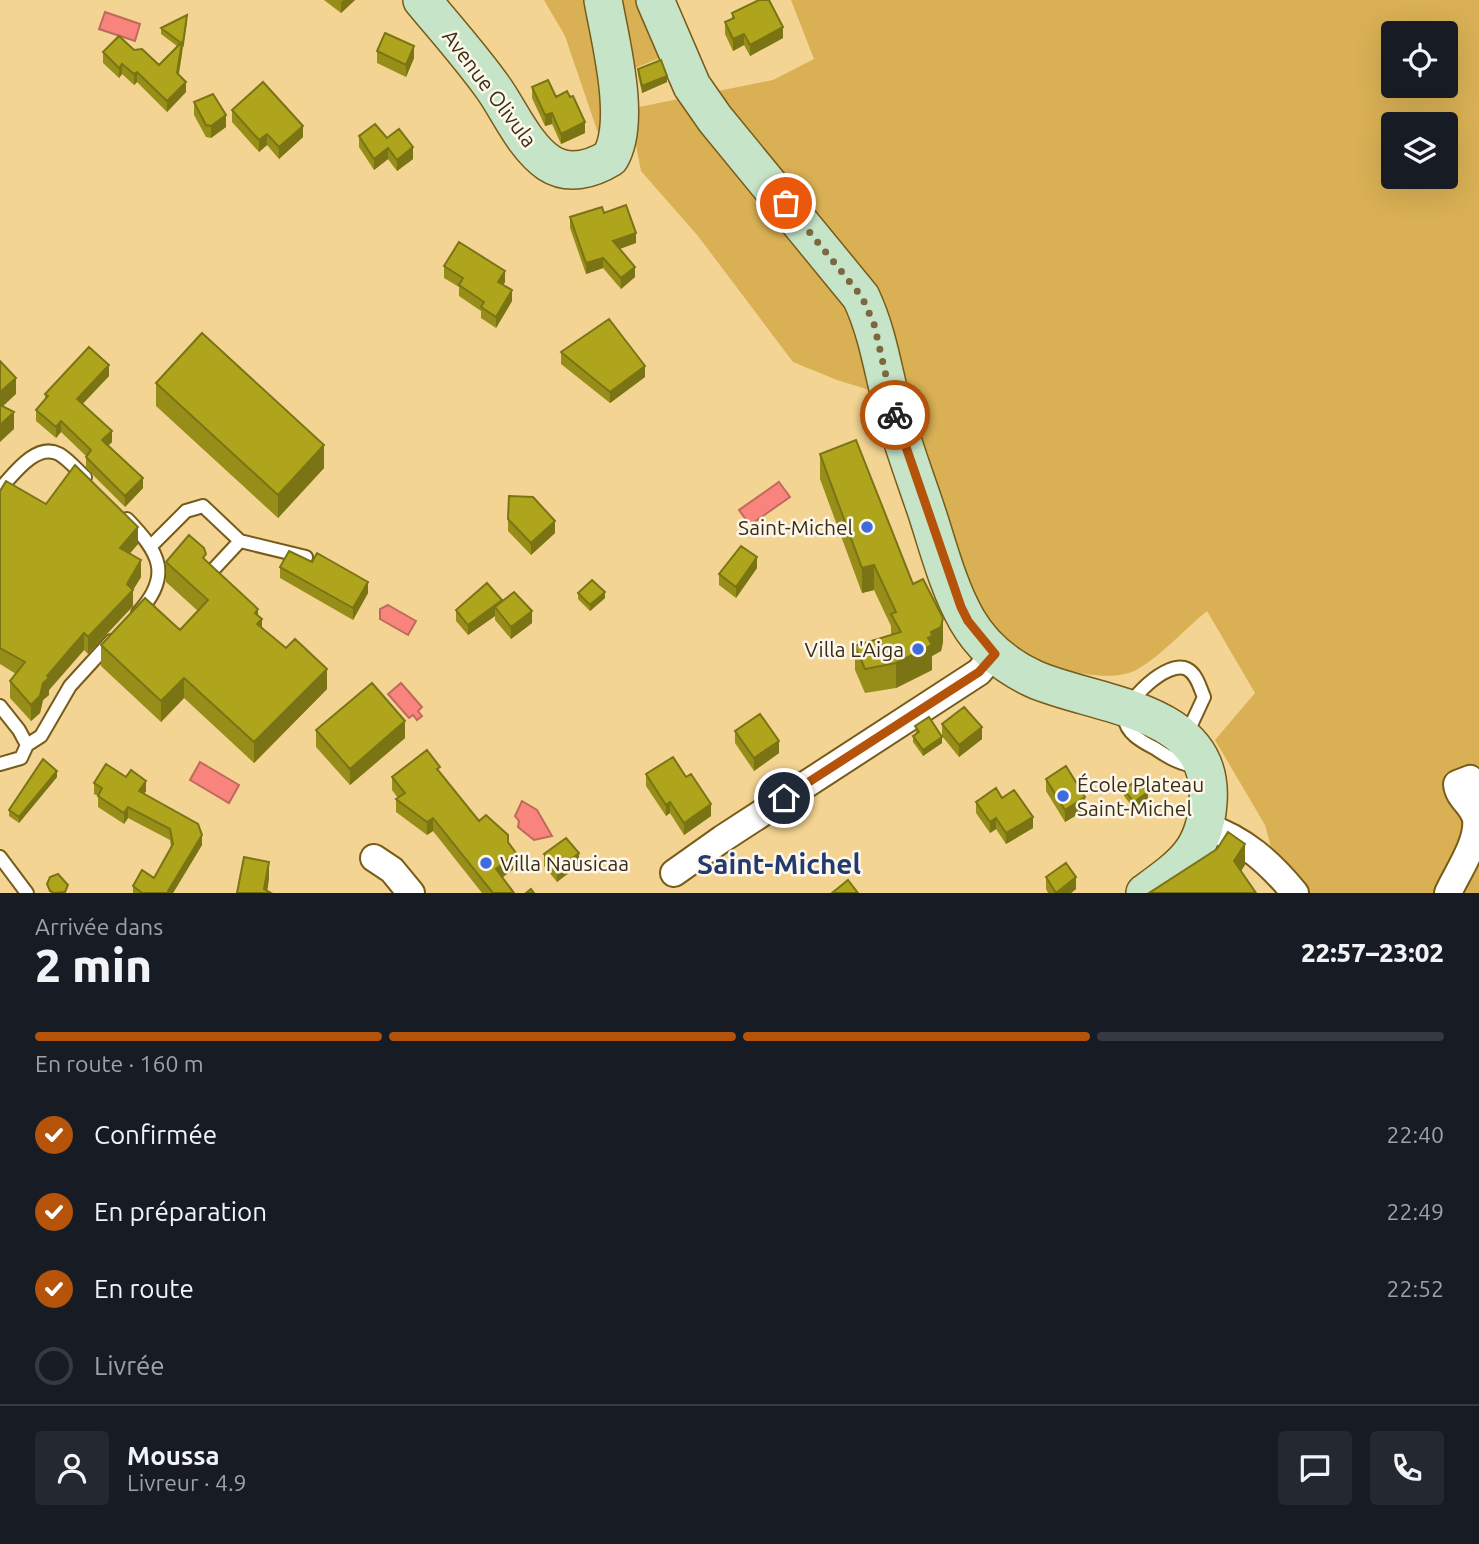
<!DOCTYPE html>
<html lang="fr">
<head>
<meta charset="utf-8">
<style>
	:root { --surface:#171b24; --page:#242831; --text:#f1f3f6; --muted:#9ea1a6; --line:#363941; --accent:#b45309 }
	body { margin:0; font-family:Ubuntu,sans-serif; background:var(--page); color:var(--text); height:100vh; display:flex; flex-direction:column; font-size:26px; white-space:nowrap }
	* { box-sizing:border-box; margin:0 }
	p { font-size:23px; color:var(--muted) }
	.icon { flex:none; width:38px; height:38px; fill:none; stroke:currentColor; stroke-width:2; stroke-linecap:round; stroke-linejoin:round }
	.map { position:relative; height:893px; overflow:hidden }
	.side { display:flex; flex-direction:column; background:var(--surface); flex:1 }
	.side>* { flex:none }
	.buttons { position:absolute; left:1381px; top:21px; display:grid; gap:14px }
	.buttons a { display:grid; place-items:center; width:77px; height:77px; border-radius:7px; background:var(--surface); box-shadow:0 7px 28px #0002; font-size:35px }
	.pin { position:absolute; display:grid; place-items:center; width:60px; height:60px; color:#fff; margin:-30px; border:4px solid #fff; border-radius:50%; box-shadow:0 2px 7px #0007 }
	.courier { position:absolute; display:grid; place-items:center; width:70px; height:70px; margin:-35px; border:5px solid #b45309; border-radius:50%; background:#fff; color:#222; box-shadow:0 2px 9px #0007 }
	.head em { font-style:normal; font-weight:800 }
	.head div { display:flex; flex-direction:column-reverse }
	.head { display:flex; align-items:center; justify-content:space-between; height:119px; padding:0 35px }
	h1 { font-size:46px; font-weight:800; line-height:52px }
	.bar { display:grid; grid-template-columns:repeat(4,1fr); gap:10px 7px; align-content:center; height:84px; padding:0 35px }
	.bar i { height:9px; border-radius:5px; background:var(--line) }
	.bar .selected { background:var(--accent) }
	.bar p { grid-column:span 4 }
	.line { display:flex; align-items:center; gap:18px; padding:0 35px; border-top:2px solid var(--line) }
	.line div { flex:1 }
	.round { display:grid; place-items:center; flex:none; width:74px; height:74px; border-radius:7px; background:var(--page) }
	ol { padding:0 35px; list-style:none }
	li { display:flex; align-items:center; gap:21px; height:77px }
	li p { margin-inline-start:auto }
	li .icon { padding:7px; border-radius:50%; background:var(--accent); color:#fff; stroke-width:4 }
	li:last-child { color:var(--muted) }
	li i { width:38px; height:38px; border:4px solid var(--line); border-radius:50% }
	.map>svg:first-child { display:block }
	.green { fill:#d9b054; fill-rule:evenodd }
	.water { fill:#f8847d; stroke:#bf6a5d; stroke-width:2 }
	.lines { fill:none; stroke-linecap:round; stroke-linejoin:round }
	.lane-casing { stroke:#775b19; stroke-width:16 }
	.street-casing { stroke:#775b19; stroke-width:30 }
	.secondary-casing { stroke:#775b19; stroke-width:40 }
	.lane { stroke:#fff; stroke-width:12 }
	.street { stroke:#fff; stroke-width:26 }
	.secondary { stroke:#c6e4c8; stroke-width:37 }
	.wall { fill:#968e19 }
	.shaded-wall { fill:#7a7414 }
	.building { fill:#afa51d; stroke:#7a7414; stroke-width:2 }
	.done { stroke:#7b6740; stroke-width:7; stroke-dasharray:0 12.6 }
	.route { stroke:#b45309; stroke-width:9 }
	.poi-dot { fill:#3f6cdd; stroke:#fef8ec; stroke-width:2.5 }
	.labels { text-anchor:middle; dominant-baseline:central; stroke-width:5; stroke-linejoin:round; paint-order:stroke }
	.street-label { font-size:21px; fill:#3a2d13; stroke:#fef8ec }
	.poi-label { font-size:21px; fill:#3a2d13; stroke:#fef8ec; text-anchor:end }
	.district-label { font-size:28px; font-weight:bold; fill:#223971; stroke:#fef8ec }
</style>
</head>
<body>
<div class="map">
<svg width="1479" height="893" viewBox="0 0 1479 893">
	<rect width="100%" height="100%" fill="#f3d493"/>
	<path class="green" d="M544 0H655L675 52 615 76 616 149 598 133 565 36Z
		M791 0H1479V893H1295L1278 873 1265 825 1215 740 1255 693 1207 611C1185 629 1163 654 1138 669 1121 679 1093 676 1075 672 1050 668 1022 657 1004 639 956 593 925 466 902 400L837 380 793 362 698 236 641 171 629 109 773 80 814 59ZM1393 33H1446V86H1393ZM1393 124H1446V177H1393Z"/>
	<path class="water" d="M105 12 140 24 135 41 99 29Z
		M779 482 790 497 750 525 739 510Z
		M388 605 416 621 408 635 380 619V609Z
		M401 683 422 707 418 711 422 716 417 720 413 715 409 718 388 694Z
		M200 762 239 785 229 803 190 780Z
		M522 801 537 810 552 836 534 840 518 827 519 821 515 816Z"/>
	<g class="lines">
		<defs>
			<path id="lane" d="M0 489C13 475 36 442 59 454 68 459 77 470 85 477
				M127 519C159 552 173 575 138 613
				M152 545 186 511 203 506 240 541 306 557
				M213 570 240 541
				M0 706 19 730 27 745 21 758 0 764
				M1185 738 1204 697C1200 688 1197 674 1187 669 1168 659 1124 701 1125 719 1126 734 1145 743 1156 749 1168 757 1181 765 1196 766
				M27 745 41 736 70 686 111 641
				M0 857 27 893"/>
			<path id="street" d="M1207 827C1244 839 1270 863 1295 893
				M374 858 392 870 411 893
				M674 873 722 839 979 672 994 654
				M1448 893C1457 873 1479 842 1476 819 1473 805 1458 798 1457 784L1470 779 1479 788"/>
			<path id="secondary" d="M422 0C446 29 472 58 494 89 510 112 525 147 549 163 569 176 592 169 610 158 632 122 610 40 603 0
				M655 0 692 86 715 119 861 297C878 333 883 371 893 409 902 443 915 477 926 510 938 546 948 587 967 620 982 646 1006 666 1034 679 1095 706 1215 708 1208 802 1205 851 1182 866 1145 893"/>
		</defs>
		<use href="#lane" class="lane-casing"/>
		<use href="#street" class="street-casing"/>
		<use href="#secondary" class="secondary-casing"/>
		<use href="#lane" class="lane"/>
		<use href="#street" class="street"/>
		<use href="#secondary" class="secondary"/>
	</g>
	<path class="wall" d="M324 0H355L341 13Z
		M732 13 783 38 750 56 744 45 733 51 725 34V22L732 19Z
		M187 22 179 74 186 92 167 112 137 82 134 85 122 74 119 78 103 63V52L134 50 159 65 177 46 161 34V28Z
		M377 51 414 58 406 77 377 63Z
		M638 69 667 82 642 93 638 75Z
		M532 87 556 97 585 133 561 144 552 124 545 126 532 98Z
		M194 102 226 127 211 138 206 137 194 115Z
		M232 110 303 137 279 159 267 145 259 152 232 122Z
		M359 136 387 138 413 159 397 171 388 159 374 170 359 147Z
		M604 213 636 243 620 249 635 277 621 289 603 268 586 274 570 228V217Z
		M444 266 505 282 503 285 512 301 496 328 481 318V311L459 296V287L444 278Z
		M561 352 645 377 610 403 561 364Z
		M109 376 82 404 112 442 108 446 143 488 125 507 86 468V456L61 432 56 438 36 421V410L45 399V394Z
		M156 383 324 468 278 518 156 406Z
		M820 454 913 584 943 642 941 651 932 656V670L896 688 865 693 855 670V646L891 635V626L874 590 862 593 820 479Z
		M0 491 46 504 138 544 129 554 141 577 133 590V606L88 654 84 650 49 690V695L43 700 40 713 31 721 10 698V681L16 674 0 664Z
		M508 519 555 533 531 555 508 531Z
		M206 561 258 616 262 627 327 689 254 763 184 698 161 722 101 666V645L180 630 198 611 166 582V562Z
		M312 562 368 593 353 620 280 578V567Z
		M757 568 736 598 719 585V574Z
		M578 593 605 598 590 611 578 599Z
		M502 602 532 623 511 639 495 620V616L468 635 456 621V610Z
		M942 724 982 739 959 757 942 736Z
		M915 726 942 743 923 756 913 742V736L916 733Z
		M316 730 405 738 350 785 316 747Z
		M735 731 779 753 754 771 735 743Z
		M440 773 479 821 508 843 516 867 502 878 514 893H482L433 831 427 835 396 812V799L398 798 392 790V777Z
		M646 774 711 816 684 835 670 813 666 816 646 786Z
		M57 777 19 823 9 816V810Z
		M1046 779 1085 810 1065 822 1046 791Z
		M94 783 146 791 144 794 202 845 173 893H133V886L154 878 171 847 170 840 128 818 124 824 98 807V796L94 794Z
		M1124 790 1148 798 1134 809 1124 796Z
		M1002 798 1033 828 1006 844 996 829 990 833 976 813V802Z
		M544 854 579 865 557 882 544 866Z
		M1046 877 1076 889 1071 893H1048L1046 889Z"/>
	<path class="shaded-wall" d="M344 0H355L341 13V2Z
		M783 27V38L750 56V45Z
		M744 34V45L733 51V39Z
		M182 42V52L177 83V73Z
		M414 46V58L406 77V65Z
		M122 64V74L119 78V68Z
		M137 72V82L134 85V74Z
		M667 76V82L642 93V86Z
		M186 82V92L167 112V101Z
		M552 113V124L545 126V115Z
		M226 115V127L211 138V126Z
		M585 122V133L561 144V134Z
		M303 126V137L279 159V147Z
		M267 134V145L259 152V140Z
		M413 147V159L397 171V160Z
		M388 148V159L374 170V159Z
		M636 233V243L613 251V241Z
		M603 258V268L586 274V263Z
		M635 267V277L621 289V278Z
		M505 271V282L498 293V282Z
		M512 290V301L496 328V317Z
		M109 365V376L77 410V399Z
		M645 366V377L610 403V392Z
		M16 378V394L0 409V392Z
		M14 412V429L0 442V425Z
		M61 421V432L56 438V427Z
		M112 431V442L102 451V440Z
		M324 445V468L278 518V495Z
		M143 478V488L125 507V496Z
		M555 521V533L531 555V543Z
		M138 527V544L120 565V548Z
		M757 557V568L736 598V587Z
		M141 560V577L133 590V606L88 654V637L127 584Z
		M874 565V590L862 593V568Z
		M368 582V593L353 620V608Z
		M605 592V598L590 611V605Z
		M502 600V610L495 607V616L468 635V625Z
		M258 609V623L262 619V639L255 613Z
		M532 611V623L511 639V627Z
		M943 618V642L941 651 932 656V670L896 688V663L928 638 931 632Z
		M84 633V650L49 690V695L43 700 40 713 31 721V705L47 676Z
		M327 669V689L254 763V742Z
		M184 678V698L161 722V701Z
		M405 721V738L350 785V769Z
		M982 727V739L959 757V745Z
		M942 737V743L923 756V750Z
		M779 741V753L754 771V758Z
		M57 771V777L19 823V817Z
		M146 781V791L139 802V791Z
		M1148 792V798L1134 809V802Z
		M1085 797V810L1065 822V810Z
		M670 802V813L666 816V805Z
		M711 804V816L684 835V823Z
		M128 807V818L124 824V813Z
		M1033 817V828L1006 844V833Z
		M433 818V831L427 835V822Z
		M996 818V829L990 833V822Z
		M202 835V845L173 893H168V891Z
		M1245 844V865L1234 882V861Z
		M516 853V867L496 882V869Z
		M579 853V865L557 882V870Z
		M269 862V879L267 893 264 889Z
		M1076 877V889L1071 893H1056Z"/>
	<path class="building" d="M759 0H769L783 27 750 45 744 34 733 39 725 22 734 18 732 13Z
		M187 15 183 44 182 42 181 43 161 28Z
		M385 33 414 46 406 65 377 51Z
		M119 36 134 50 142 49 159 65 182 42 177 73 186 82 167 101 137 72 134 74 122 64 119 68 103 52Z
		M661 60 667 76 642 86 638 69Z
		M548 80 556 97 567 91 570 97 573 96 585 122 561 134 552 113 545 115 532 87Z
		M263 82 303 126 279 147 267 134 259 140 232 110Z
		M213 94 226 115 211 126 206 125 194 102Z
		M375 124 387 138 399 129 413 147 397 160 388 148 374 159 359 136Z
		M626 205 636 233 613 241 635 267 621 278 603 258 586 263 570 217 602 207 604 213Z
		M459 242 505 271 498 282 512 290 496 317 481 307 484 302 459 285 463 278 444 266Z
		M609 319 645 366 610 392 561 352Z
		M202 333 324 445 278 495 156 383Z
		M89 347 109 365 77 399 112 431 102 440 143 478 125 496 86 457 91 450 61 421 56 427 36 410 48 396 45 394Z
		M0 361 16 378 0 392Z
		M0 405 14 412 0 425Z
		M856 440 913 584 923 579 943 618 941 627 931 632 932 636 928 638 932 645 896 663 865 669 855 646 901 632 891 614 896 612 874 565 862 568 820 454Z
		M75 465 138 527 120 548 141 560 127 584 133 590 88 637 84 633 47 676 49 678 43 683 40 696 31 705 10 681 25 662 0 648V491L6 481 46 504Z
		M509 496 533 497 555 521 531 543 508 519Z
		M189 535 204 548 206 554 203 558 258 609 255 613 262 619 257 624 286 648 295 639 327 669 254 742 184 678 161 701 101 645 145 598 180 630 208 600 166 562Z
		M741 546 757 557 736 587 719 574Z
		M289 551 312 562 317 553 368 582 353 608 280 567Z
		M592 580 605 592 590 605 578 593Z
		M487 583 502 600 468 625 456 610Z
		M514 592 532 611 511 627 495 607Z
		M372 683 405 721 350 769 316 730Z
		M964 707 982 727 959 745 942 724Z
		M760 714 779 741 754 758 735 731Z
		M929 717 942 737 923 750 913 736 919 732 915 726Z
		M427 750 440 767 437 769 479 821 486 815 508 835V842L516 853 496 869 514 893H493L433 818 427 822 396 799 405 793 392 777Z
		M673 757 686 777 691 774 711 804 684 823 670 802 666 805 646 774Z
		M43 759 57 771 19 817 9 810Z
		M106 764 126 777 131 770 146 781 139 791 198 824 202 835 168 891 169 893H142L133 886 142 870 154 878 173 844 170 829 128 807 124 813 98 796 102 788 94 783Z
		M1066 766 1085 797 1065 810 1046 779Z
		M1138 779 1148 792 1134 802 1124 790Z
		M996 788 1002 798 1014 790 1033 817 1006 833 996 818 990 822 976 802Z
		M1228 832 1245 844 1234 861 1256 893H1149L1217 849Z
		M566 838 579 853 557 870 544 854Z
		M244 857 269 862 264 889 271 893H237Z
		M1066 863 1076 877 1056 893 1046 877Z
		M58 874 68 885 65 892 54 893 50 891 47 884 50 877Z
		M848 880 858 893H832Z
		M531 889 534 893H526Z"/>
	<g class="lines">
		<path class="done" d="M786 203 862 297 874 324 895 415"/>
		<path class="route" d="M784 798 979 672 995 654 968 621 961 607 895 415"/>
	</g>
	<g class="poi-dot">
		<circle cx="867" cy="527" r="7"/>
		<circle cx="918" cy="649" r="7"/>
		<circle cx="1063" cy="796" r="7"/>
		<circle cx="486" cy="863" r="7"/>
	</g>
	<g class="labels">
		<g class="street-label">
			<text transform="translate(490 88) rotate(53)">Avenue Olivula</text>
		</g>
		<g class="poi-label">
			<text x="853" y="527">Saint-Michel</text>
			<text x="904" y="649">Villa L'Aiga</text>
			<text x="1077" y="784" text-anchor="start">École Plateau<tspan x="1077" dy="24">Saint-Michel</tspan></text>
			<text x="500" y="863" text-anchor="start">Villa Nausicaa</text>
		</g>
		<g class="district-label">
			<text x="779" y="863">Saint-Michel</text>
		</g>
	</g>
</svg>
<div class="buttons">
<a><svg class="icon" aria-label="locate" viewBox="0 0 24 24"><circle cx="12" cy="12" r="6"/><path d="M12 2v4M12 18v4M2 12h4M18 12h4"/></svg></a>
<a><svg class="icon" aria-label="layers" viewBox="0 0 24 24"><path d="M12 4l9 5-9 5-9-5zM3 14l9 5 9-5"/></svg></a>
</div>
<div class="pin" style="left:786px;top:203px;background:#ea580c"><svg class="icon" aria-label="bag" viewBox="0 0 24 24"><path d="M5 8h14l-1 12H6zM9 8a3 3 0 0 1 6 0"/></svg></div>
<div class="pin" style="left:784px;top:798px;background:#1f2937"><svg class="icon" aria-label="home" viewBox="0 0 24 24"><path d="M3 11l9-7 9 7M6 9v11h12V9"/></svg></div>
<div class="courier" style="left:895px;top:415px"><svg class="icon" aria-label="bike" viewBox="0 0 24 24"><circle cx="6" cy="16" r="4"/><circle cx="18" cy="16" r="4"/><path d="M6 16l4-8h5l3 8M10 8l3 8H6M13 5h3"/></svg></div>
</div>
<section class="side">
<div class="head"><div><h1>2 min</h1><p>Arrivée dans</p></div><em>22:57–23:02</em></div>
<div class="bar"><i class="selected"></i><i class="selected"></i><i class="selected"></i><i></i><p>En route · 160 m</p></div>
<ol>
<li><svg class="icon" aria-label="check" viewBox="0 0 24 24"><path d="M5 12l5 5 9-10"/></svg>Confirmée<p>22:40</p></li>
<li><svg class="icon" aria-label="check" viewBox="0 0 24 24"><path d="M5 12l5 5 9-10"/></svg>En préparation<p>22:49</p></li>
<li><svg class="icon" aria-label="check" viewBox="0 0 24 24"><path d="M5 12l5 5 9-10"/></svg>En route<p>22:52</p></li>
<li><i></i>Livrée</li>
</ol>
<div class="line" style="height:126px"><a class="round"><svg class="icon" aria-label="person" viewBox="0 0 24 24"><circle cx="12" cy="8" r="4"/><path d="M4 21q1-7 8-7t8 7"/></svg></a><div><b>Moussa</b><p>Livreur · 4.9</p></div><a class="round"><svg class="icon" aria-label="chat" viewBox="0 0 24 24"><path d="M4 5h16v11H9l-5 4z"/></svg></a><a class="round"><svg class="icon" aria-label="phone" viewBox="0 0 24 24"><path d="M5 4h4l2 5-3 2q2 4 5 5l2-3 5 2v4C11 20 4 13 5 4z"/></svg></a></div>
</section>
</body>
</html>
